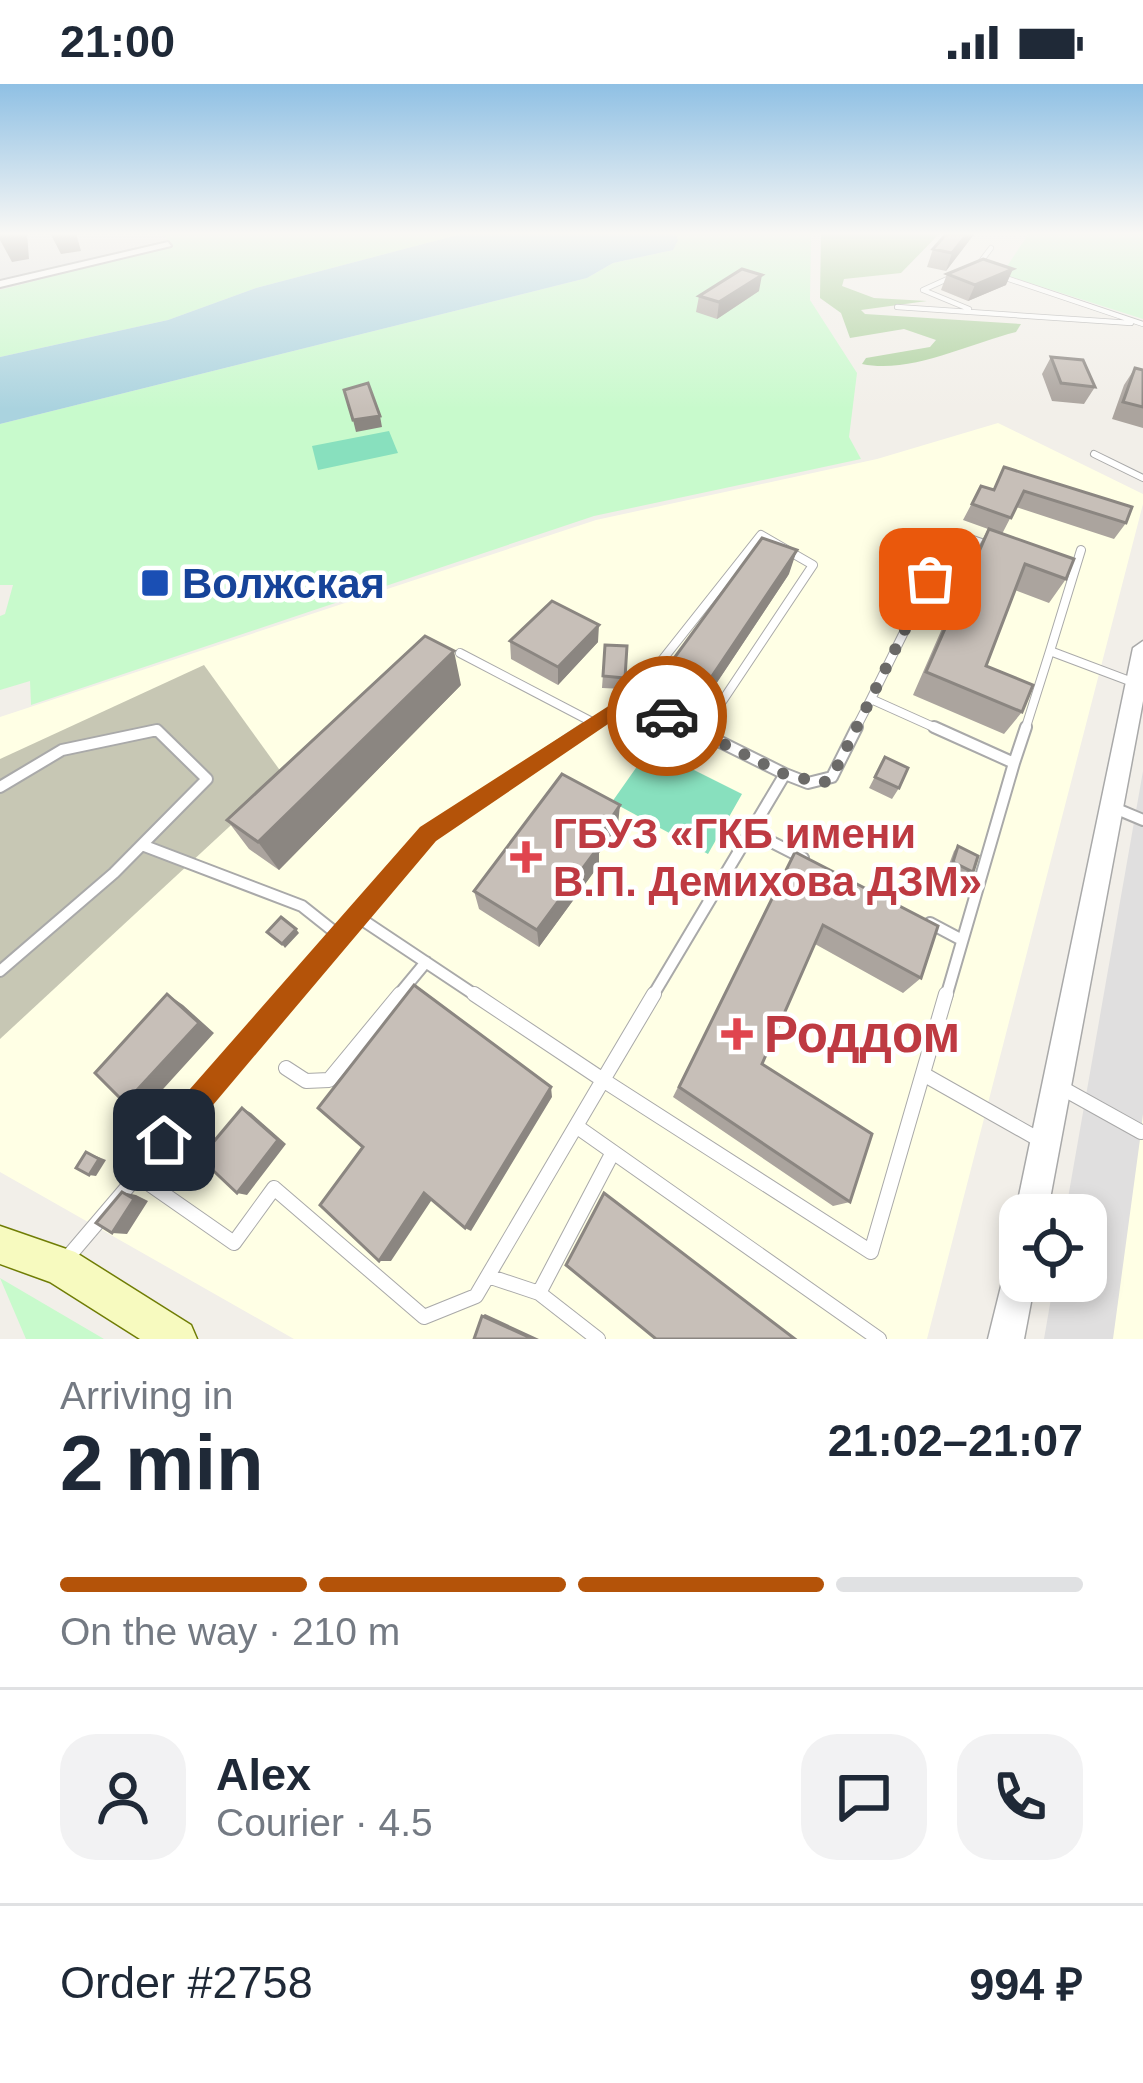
<!DOCTYPE html>
<html lang="en">
<head>
<meta charset="utf-8">
<style>
	:root { --surface:#fff; --page:#f2f2f3; --text:#1f2937; --muted:#747a83; --line:#e0e1e3; --accent:#b45309 }
	body { margin:0; font-family:Arial,sans-serif; background:var(--page); color:var(--text); height:100vh; display:flex; flex-direction:column; font-size:45px; white-space:nowrap }
	* { box-sizing:border-box; margin:0 }
	p { font-size:39px; color:var(--muted) }
	.icon { flex:none; width:66px; height:66px; fill:none; stroke:currentColor; stroke-width:2; stroke-linecap:round; stroke-linejoin:round }
	.map { position:relative; height:1255px; overflow:hidden }
	.side { display:flex; flex-direction:column; background:var(--surface); flex:1 }
	.side>* { flex:none }
	.buttons { position:absolute; left:999px; top:1110px; display:grid; gap:24px }
	.buttons a { display:grid; place-items:center; width:108px; height:108px; border-radius:24px; background:var(--surface); box-shadow:0 6px 18px #0003; font-size:60px }
	.pin { position:absolute; display:grid; place-items:center; width:102px; height:102px; color:#fff; margin:-51px; border-radius:24px; box-shadow:0 6px 18px #0006 }
	.courier { position:absolute; display:grid; place-items:center; width:120px; height:120px; margin:-60px; border:9px solid #b45309; border-radius:50%; background:#fff; color:#222; box-shadow:0 3px 15px #0007 }
	.overview em { font-style:normal; font-weight:600 }
	.overview div { display:flex; flex-direction:column-reverse }
	.overview { display:flex; align-items:center; justify-content:space-between; height:204px; padding:0 60px }
	h1 { font-size:78px; font-weight:600; line-height:90px }
	.bar { display:grid; grid-template-columns:repeat(4,1fr); gap:18px 12px; align-content:center; height:144px; padding:0 60px }
	.bar i { height:15px; border-radius:9px; background:var(--line) }
	.bar .on { background:var(--accent) }
	.bar p { grid-column:span 4 }
	.line { display:flex; align-items:center; gap:30px; padding:0 60px; border-top:3px solid var(--line) }
	.line div { flex:1 }
	.round { display:grid; place-items:center; flex:none; width:126px; height:126px; border-radius:36px; background:var(--page) }
	.status { display:flex; justify-content:space-between; align-items:center; height:84px; padding:0 60px; background:var(--surface); direction:ltr }
	.status svg { height:33px; fill:currentColor }
	.map>svg:first-child { display:block }
	.residential { fill:#e0dfdf }
	.education { fill:#ffffe5 }
	.construction { fill:#c7c7b4 }
	.forest { fill:#add19e }
	.park { fill:#c8facc }
	.pitch { fill:#88e0be }
	.water { fill:#aad3df }
	.lines { fill:none; stroke-linecap:round; stroke-linejoin:round }
	.service-far4-casing { stroke:#a9a9a9; stroke-width:6 }
	.service-far3-casing { stroke:#a9a9a9; stroke-width:8 }
	.service-far2-casing { stroke:#a9a9a9; stroke-width:10 }
	.service-far1-casing { stroke:#a9a9a9; stroke-width:14 }
	.service-casing { stroke:#a9a9a9; stroke-width:16 }
	.minor-casing { stroke:#a9a9a9; stroke-width:4 }
	.tertiary-casing { stroke:#a9a9a9; stroke-width:3 }
	.secondary-casing { stroke:#707d05; stroke-width:3 }
	.service-far4 { stroke:#fff; stroke-width:4.5 }
	.service-far3 { stroke:#fff; stroke-width:6 }
	.service-far2 { stroke:#fff; stroke-width:8 }
	.service-far1 { stroke:#fff; stroke-width:10 }
	.service { stroke:#fff; stroke-width:14 }
	.minor { fill:#fff; fill-rule:evenodd }
	.tertiary { fill:#fff; fill-rule:evenodd }
	.secondary { fill:#f7fabf; fill-rule:evenodd }
	.wall { fill:#aba49e }
	.shaded-wall { fill:#8b8681 }
	.building { fill:#c7bfb8; stroke:#8b8681; stroke-width:3 }
	.route { fill:#b45309 }
	.done { stroke:#6b6a68; stroke-width:12; stroke-dasharray:0 21.6 }
	.transit-dot { fill:#1a4fb4; stroke:#fff; stroke-width:4.5 }
	.health-dot { fill:#e0444e; stroke:#fff; stroke-width:4.5 }
	.labels { text-anchor:middle; dominant-baseline:central; stroke-width:9; stroke-linejoin:round; paint-order:stroke }
	.transit-label { font-size:42px; font-weight:bold; fill:#164399; stroke:#fff; text-anchor:start }
	.health-label { font-size:42px; font-weight:bold; fill:#be3a42; stroke:#fff; text-anchor:start }
	.near-health-label { font-size:51px; font-weight:bold; fill:#be3a42; stroke:#fff; text-anchor:start }
</style>
</head>
<body>
<div class="status"><b>21:00</b><svg viewBox="0 0 49 12"><path d="M0 12V9h3v3zM5 12V6h3v6zM10 12V3h3v9zM15 12V0h3v12zM26 1h20v11H26zM47 4h2v5h-2z"/></svg></div>
<div class="map">
<svg width="1143" height="1255" viewBox="0 0 1143 1255">
	<rect width="100%" height="100%" fill="#f2efe9"/>
	<path class="residential" d="M0 149H161L175 161 0 206Z
		M1143 687V1255H1044L1054 1197H1086V1131H1065Z"/>
	<path class="education" d="M998 339 1143 410V420L927 1255H294L0 1088V633L596 436 877 375Z
		M1143 1030V1255H1113L1141 1048Z"/>
	<path class="construction" d="M204 581 284 692 0 955V675Z"/>
	<path class="forest" d="M821 149H940L901 189 844 195 842 202 874 214 927 217 861 226 865 230 1021 240 1016 248C968 260 911 290 862 280L866 274 930 263 936 256 904 245 850 254 841 229 820 214Z"/>
	<path class="park" d="M161 149H465L256 204 168 236 0 273V206L173 161Z
		M675 149H811L810 216 857 289 849 353 861 375 594 432 31 621 30 597 0 606V532L5 530 13 501H0V340L587 194 613 179 673 166Z
		M1029 149H1143V235L1002 190Z
		M0 1194 104 1255H26Z"/>
	<path class="pitch" d="M389 347 398 369 318 386 312 362Z
		M650 664 742 710 708 770 612 718Z"/>
	<path class="water" d="M465 149H675L678 156 673 166 613 179 587 194 0 340V273L168 236 256 204Z"/>
	<g class="lines">
		<defs>
			<path id="service-far4" d="M976 184 991 164
				M997 191 1143 240
				M954 192 923 206 969 225
				M897 223 1131 239"/>
			<path id="service-far3" d="M1094 370 1143 394"/>
			<path id="service-far2" d="M1050 567 1081 466
				M460 569 594 639
				M632 614 696 646
				M871 615 950 455 964 453 993 463
				M584 646 632 614 761 451 813 481 703 646
				M855 646 871 615 940 646
				M1025 646 1050 567 1143 602"/>
			<path id="service-far1" d="M690 643 785 690
				M934 643 1014 679 1026 643
				M701 649 705 643
				M0 703 62 666 157 646 207 695 114 789 0 887
				M1112 723 1143 736
				M754 749 803 774
				M142 761 302 822 341 853
				M358 833 428 750 588 643
				M930 839 962 856
				M290 913 358 833 478 913
				M397 913 426 878
				M652 913 785 690 808 699 832 693 857 643
				M946 913 1014 679"/>
			<path id="service" d="M474 910 603 996 654 910
				M286 984 306 997 329 996 400 910
				M923 990 1038 1055
				M1062 1004 1141 1048
				M576 1042 879 1255
				M135 1090 234 1159 274 1104 424 1233 476 1212 603 996 871 1168 946 910
				M68 1173 292 910
				M488 1192 539 1209 598 1255
				M539 1209 613 1068"/>
			<path id="minor" d="M168 158 171 162 0 203V197Z"/>
			<path id="tertiary" d="M1143 557V617L1047 1131H1020V1143L1015 1131 1133 564Z
				M1020 1169V1197H1035L1024 1255H988L1008 1174Z"/>
			<path id="secondary" d="M0 1142 75 1168 191 1241 197 1255H140L50 1198 0 1180Z"/>
		</defs>
		<use href="#service-far4" class="service-far4-casing"/>
		<use href="#service-far3" class="service-far3-casing"/>
		<use href="#service-far2" class="service-far2-casing"/>
		<use href="#service-far1" class="service-far1-casing"/>
		<use href="#service" class="service-casing"/>
		<use href="#minor" class="minor-casing"/>
		<use href="#tertiary" class="tertiary-casing"/>
		<use href="#secondary" class="secondary-casing"/>
		<use href="#service-far4" class="service-far4"/>
		<use href="#service-far3" class="service-far3"/>
		<use href="#service-far2" class="service-far2"/>
		<use href="#service-far1" class="service-far1"/>
		<use href="#service" class="service"/>
		<use href="#minor" class="minor"/>
		<use href="#tertiary" class="tertiary"/>
		<use href="#secondary" class="secondary"/>
	</g>
	<path class="wall" d="M975 149 946 187 927 183 933 165Z
		M947 190 1006 201 968 217 941 206Z
		M759 207 717 235 696 228 699 212Z
		M1051 273 1095 303 1084 320 1052 317 1042 290Z
		M1135 284 1143 286V344L1112 335 1124 301Z
		M1004 383 1126 439 1114 455 1016 423 1002 450 1066 495 1049 519 1015 506 986 582 1022 628 1004 650 913 611 975 469 988 445 963 436 981 402 993 406Z
		M789 490 702 621 666 604 669 581Z
		M510 557 598 558 558 601 511 575Z
		M605 561 627 562 624 605 602 604Z
		M461 601 279 786 249 765 227 736Z
		M885 673 899 704 892 715 869 704Z
		M618 741 599 769V781L539 863 479 825 474 807Z
		M958 762 973 788 968 793 948 783 954 767Z
		M785 788 921 894 903 909 815 860 762 980 850 1118 833 1122 673 1013Z"/>
	<path class="shaded-wall" d="M0 149H27L29 175 12 178 0 156Z
		M50 149H76L81 167 61 170Z
		M968 149H975L946 187 952 169Z
		M1013 185 1006 201 968 217 975 201Z
		M762 191 759 207 717 235 719 218Z
		M380 332 382 343 356 348 353 336Z
		M797 466 789 490 702 621 708 598Z
		M599 541 598 558 558 601V583Z
		M454 567 461 601 279 786 258 758Z
		M620 721 618 741 599 769V781L539 863 537 846Z
		M296 845 299 849 285 864 282 860Z
		M167 910 183 921 214 949 144 1026 125 1019Z
		M551 1003 552 1013 471 1147 465 1144Z
		M242 1024 251 1029 286 1060 247 1111 237 1109Z
		M86 1068 106 1076 96 1092 89 1091Z
		M122 1108 136 1111 148 1117 127 1150 112 1149Z
		M424 1109 433 1114 391 1177H379Z
		M485 1230 539 1255H533L482 1232Z"/>
	<path class="building" d="M947 149H968L952 169 933 165Z
		M983 175 1013 185 975 201 947 190Z
		M742 185 762 191 719 218 699 212Z
		M1051 273 1083 276 1095 303 1061 299Z
		M1135 284 1143 286V323L1123 318Z
		M368 299 380 332 353 336 344 306Z
		M1004 383 1132 423 1126 439 1024 407 1011 434 972 420 981 402 994 406Z
		M989 445 1074 475 1066 495 1025 480 986 582 1033 601 1022 628 926 588Z
		M762 454 797 466 708 598 669 581Z
		M552 517 599 541 558 583 510 557Z
		M425 552 454 567 258 758 227 736Z
		M605 561 627 562 625 594 603 592Z
		M885 673 908 684 899 704 875 693Z
		M562 690 620 721 595 758 600 761 537 846 474 807Z
		M958 762 978 772 973 788 953 778Z
		M795 768 938 842 921 894 823 841 762 980 872 1050 850 1118 679 1003Z
		M281 833 296 845 282 860 267 848Z
		M414 901 551 1003 465 1144 424 1109 379 1177 320 1121 363 1063 318 1024Z
		M167 910 199 939 125 1019 95 989Z
		M242 1024 278 1056 237 1109 200 1074Z
		M86 1068 99 1075 89 1091 76 1084Z
		M122 1108 134 1115 112 1149 96 1139Z
		M604 1109 795 1255H656L566 1181Z
		M482 1232 533 1255H474Z"/>
	<linearGradient id="sky" x2="0" y2="1"><stop stop-color="#8fc0e4"/><stop offset="0.46" stop-color="#f9f8f5"/><stop offset="1" stop-color="#f9f8f5" stop-opacity="0"/></linearGradient>
	<rect width="1143" height="325" fill="url(#sky)"/>
	<path class="route" d="M632 607 674 626V637H661L633 623 436 757 175 1066H154V1046L420 743Z"/>
	<g class="lines">
		<path class="done" d="M667 632 784 690 823 699 832 693 930 495"/>
	</g>
	<rect class="transit-dot" x="140" y="484" width="30" height="30" rx="6"/>
	<g class="health-dot">
		<path d="M520 755h12v12h12v12h-12v12h-12v-12h-12v-12h12z"/>
		<path d="M731 932h12v12h12v12h-12v12h-12v-12h-12v-12h12z"/>
	</g>
	<g class="labels">
		<g class="transit-label">
			<text x="182" y="499">Волжская</text>
		</g>
		<g class="health-label">
			<text x="553" y="749">ГБУЗ «ГКБ имени<tspan x="553" dy="48">В.П. Демихова ДЗМ»</tspan></text>
		</g>
		<g class="near-health-label">
			<text x="764" y="950">Роддом</text>
		</g>
	</g>
</svg>
<div class="buttons">
<a><svg class="icon" aria-label="locate" viewBox="0 0 24 24"><circle cx="12" cy="12" r="6"/><path d="M12 2v4M12 18v4M2 12h4M18 12h4"/></svg></a>
</div>
<div class="pin" style="left:930px;top:495px;background:#ea580c"><svg class="icon" aria-label="bag" viewBox="0 0 24 24"><path d="M5 8h14l-1 12H6zM9 8a3 3 0 0 1 6 0"/></svg></div>
<div class="pin" style="left:164px;top:1056px;background:#1f2937"><svg class="icon" aria-label="home" viewBox="0 0 24 24"><path d="M3 11l9-7 9 7M6 9v11h12V9"/></svg></div>
<div class="courier" style="left:667px;top:632px"><svg class="icon" aria-label="car" viewBox="0 0 24 24"><path d="M5 17H2v-5l4-1 3-4h7l3 4 3 1v5h-3M9 17h6M6 11h13"/><circle cx="7" cy="17" r="2"/><circle cx="17" cy="17" r="2"/></svg></div>
</div>
<section class="side">
<div class="overview"><div><h1>2 min</h1><p>Arriving in</p></div><em>21:02–21:07</em></div>
<div class="bar"><i class="on"></i><i class="on"></i><i class="on"></i><i></i><p>On the way · 210 m</p></div>
<div class="line" style="height:216px"><a class="round"><svg class="icon" aria-label="person" viewBox="0 0 24 24"><circle cx="12" cy="8" r="4"/><path d="M4 21q1-7 8-7t8 7"/></svg></a><div><b>Alex</b><p>Courier · 4.5</p></div><a class="round"><svg class="icon" aria-label="chat" viewBox="0 0 24 24"><path d="M4 5h16v11H9l-5 4z"/></svg></a><a class="round"><svg class="icon" aria-label="phone" viewBox="0 0 24 24"><path d="M5 4h4l2 5-3 2q2 4 5 5l2-3 5 2v4C11 20 4 13 5 4z"/></svg></a></div>
<div class="line" style="height:156px"><div>Order #2758</div><b>994 ₽</b></div>
</section>
</body>
</html>
